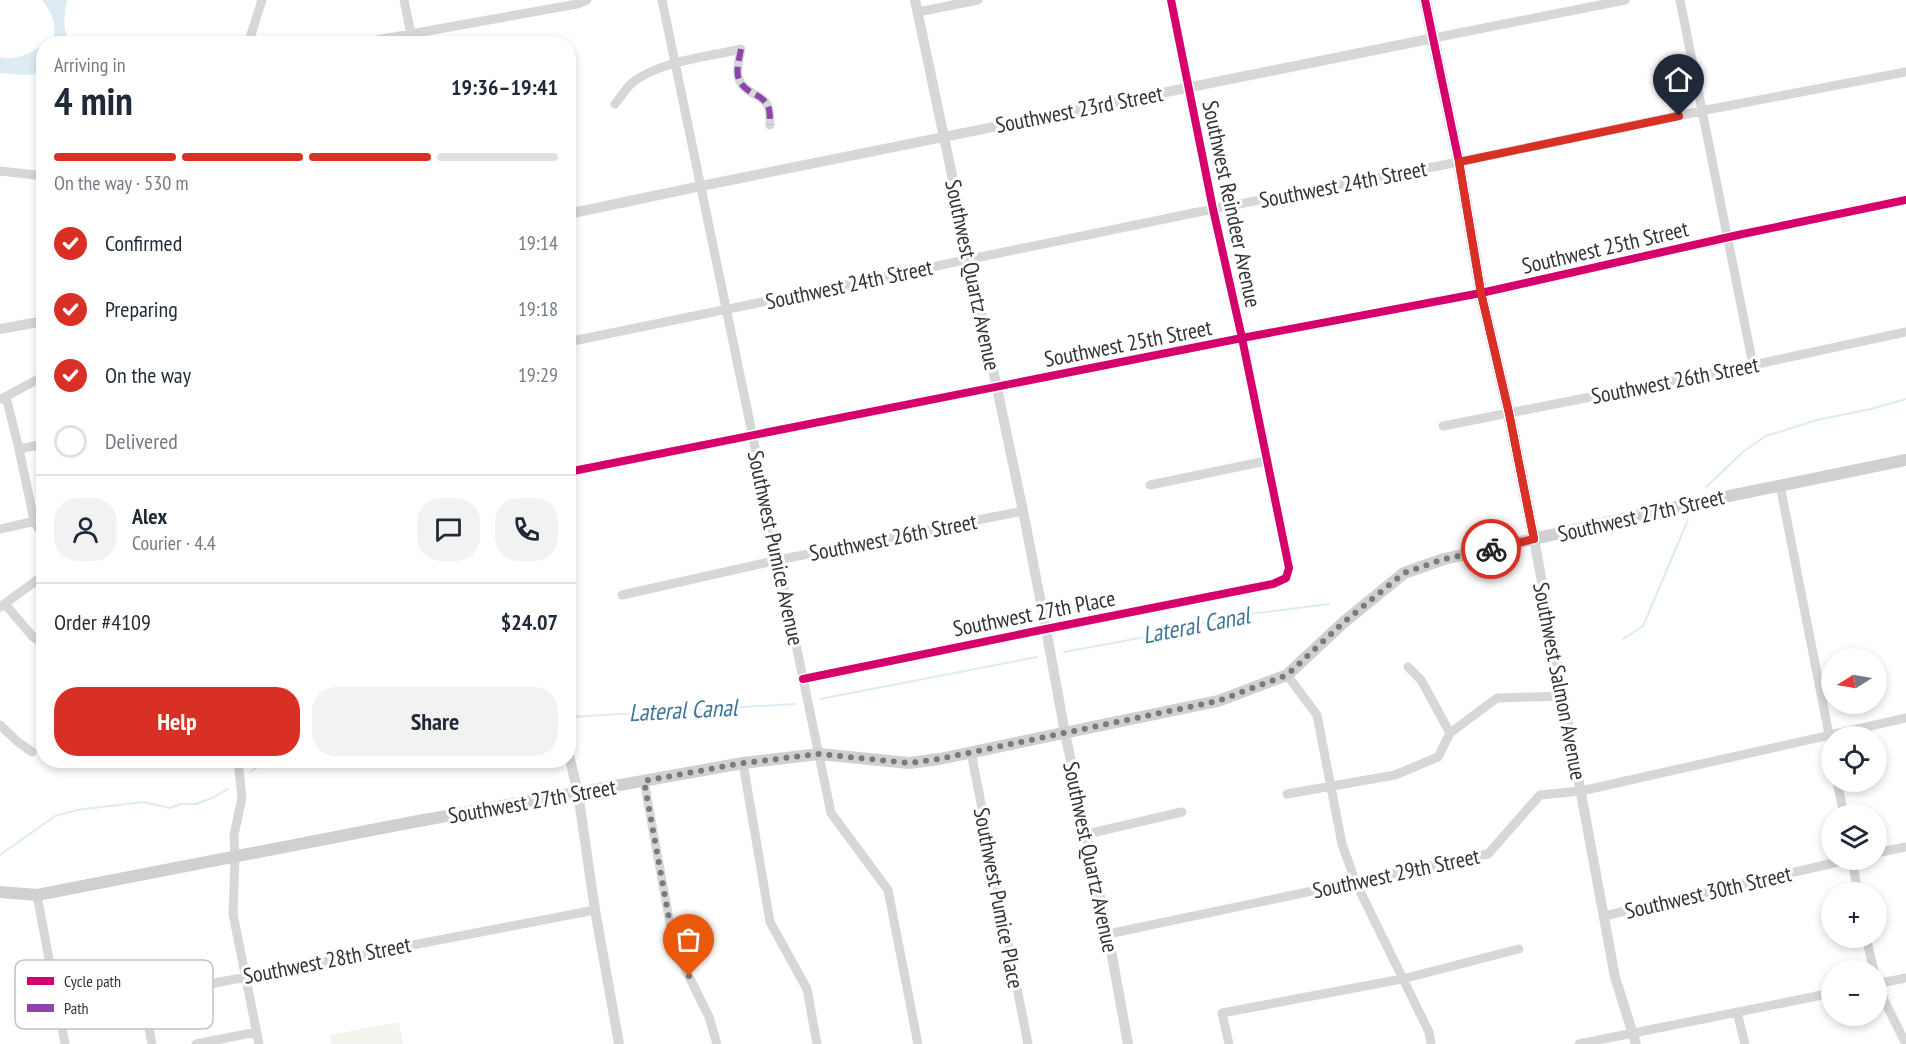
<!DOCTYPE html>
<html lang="en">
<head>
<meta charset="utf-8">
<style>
	:root { --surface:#fff; --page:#f2f2f3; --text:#1f2937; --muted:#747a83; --line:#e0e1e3; --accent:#d93025 }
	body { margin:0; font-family:"PT Sans Narrow",sans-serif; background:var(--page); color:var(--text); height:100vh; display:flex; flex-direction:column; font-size:22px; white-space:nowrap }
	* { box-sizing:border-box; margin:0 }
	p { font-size:20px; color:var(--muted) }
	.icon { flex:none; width:33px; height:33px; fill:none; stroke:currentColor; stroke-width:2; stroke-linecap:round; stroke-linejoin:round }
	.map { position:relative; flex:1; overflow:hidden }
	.details { position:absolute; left:36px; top:36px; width:540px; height:732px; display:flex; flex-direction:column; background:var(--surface); border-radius:24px; box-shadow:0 3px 9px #0003 }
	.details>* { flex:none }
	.needle { width:39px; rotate:259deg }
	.fabs { position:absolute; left:1821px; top:648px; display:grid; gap:12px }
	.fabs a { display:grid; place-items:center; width:66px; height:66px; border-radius:50%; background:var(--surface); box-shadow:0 3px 9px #0003; font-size:30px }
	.pin { position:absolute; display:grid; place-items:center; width:51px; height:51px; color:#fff; margin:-62px -26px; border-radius:50% 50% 50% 0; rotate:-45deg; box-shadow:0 0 6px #0007 }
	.pin .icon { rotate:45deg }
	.courier { position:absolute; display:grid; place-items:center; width:60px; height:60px; margin:-30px; border:4px solid #d93025; border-radius:50%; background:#fff; color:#222; box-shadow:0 2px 8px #0007 }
	.headline em { font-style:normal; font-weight:600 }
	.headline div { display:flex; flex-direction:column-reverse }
	.headline { display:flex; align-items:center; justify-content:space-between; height:102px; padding:0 18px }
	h1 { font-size:39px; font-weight:600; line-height:45px }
	.bar { display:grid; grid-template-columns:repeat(4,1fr); gap:9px 6px; align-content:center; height:72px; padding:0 18px }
	.bar i { height:8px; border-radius:4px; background:var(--line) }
	.bar .active { background:var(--accent) }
	.bar p { grid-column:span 4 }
	.line { display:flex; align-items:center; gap:15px; padding:0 18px; border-top:2px solid var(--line) }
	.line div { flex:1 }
	.round { display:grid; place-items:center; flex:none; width:63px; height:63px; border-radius:24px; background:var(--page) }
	ol { padding:0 18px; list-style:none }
	li { display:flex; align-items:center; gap:18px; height:66px }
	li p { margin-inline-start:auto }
	li .icon { padding:6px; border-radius:50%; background:var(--accent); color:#fff; stroke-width:4 }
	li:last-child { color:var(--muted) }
	li i { width:33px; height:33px; border:3px solid var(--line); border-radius:50% }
	.action { display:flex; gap:12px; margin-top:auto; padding:12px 18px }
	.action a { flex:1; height:69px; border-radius:24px; background:var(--accent); color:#fff; font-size:24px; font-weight:600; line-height:69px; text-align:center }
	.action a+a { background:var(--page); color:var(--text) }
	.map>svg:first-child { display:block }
	.green { fill:#f1f5ed }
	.water { fill:#ddebf3 }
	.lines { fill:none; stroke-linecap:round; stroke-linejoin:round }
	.stream { stroke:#ddebf3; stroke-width:2 }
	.minor { stroke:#d7d7d7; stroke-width:9 }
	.tertiary { stroke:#d7d7d7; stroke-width:10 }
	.secondary { stroke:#d0d0d0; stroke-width:12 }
	.quiet { stroke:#8e44ad; stroke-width:6; stroke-dasharray:12 6; stroke-linecap:butt }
	.cycleway-casing { stroke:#fff; stroke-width:11 }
	.cycleway { stroke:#d6006c; stroke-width:8 }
	.done { stroke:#7a7a7a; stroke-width:6; stroke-dasharray:0 10.8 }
	.route { stroke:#d93025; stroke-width:8 }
	.labels { text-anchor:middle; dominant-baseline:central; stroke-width:6; stroke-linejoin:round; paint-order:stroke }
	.street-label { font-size:22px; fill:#333; stroke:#fff }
	.water-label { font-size:24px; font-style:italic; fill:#3f7597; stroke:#fff }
	.key { fill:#fff; stroke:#c2c2c2; stroke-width:1.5 }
	.key-label { font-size:16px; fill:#333 }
</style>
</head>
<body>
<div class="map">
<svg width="1906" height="1044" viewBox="0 0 1906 1044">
	<rect width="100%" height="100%" fill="#fff"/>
	<path class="green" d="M399 1022 403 1044H331L330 1035Z"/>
	<path class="water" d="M42 0H67C64 16 62 29 70 43H46L54 36C56 20 51 13 42 0Z
		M43 45V73L26 75 0 73V57C15 62 30 53 43 45Z"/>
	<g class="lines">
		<path class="stream" d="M1706 487 1744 451 1766 436 1817 420 1871 409 1906 399
			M1623 639 1643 626 1688 520
			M1064 652 1151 636 1226 617 1329 604
			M820 699 1037 657
			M571 717 795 704
			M250 772 269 760
			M0 855 55 816 77 810 143 802 170 808 180 804H196L212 798 228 789"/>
		<path class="minor" d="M404 0 413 44
			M662 0 831 813 888 890 918 1044
			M1680 0 1753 365
			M918 12 978 0
			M1434 38 1625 0
			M248 44 262 0
			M355 44 577 4 587 0
			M615 104C621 97 626 88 633 82 661 61 707 57 741 49 737 70 732 82 754 94 759 96 766 101 768 106 770 111 770 120 770 125
			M0 171 44 176
			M568 342 1213 209 1459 162 1701 111 1906 72
			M6 397 19 449 34 520 44 539
			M1 399 44 376
			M1443 426 1753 365 1906 332
			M19 449 44 444
			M568 472 1242 338 1481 293 1738 235 1906 200
			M1150 485 1266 461
			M1780 485 1832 750
			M0 529 44 519
			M622 595 778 560 1023 511
			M5 604 33 637 44 644
			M0 607 44 575
			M1408 667 1421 680 1450 733
			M1287 675 1317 715 1342 844 1356 883 1429 1032 1431 1044
			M803 679 1046 629 1273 584 1286 578 1289 568 1242 338 1213 209 1171 0
			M0 725 18 742 32 752
			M971 752 1028 1044
			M238 760 242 798 234 835 235 858 233 914 259 1044
			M743 763 770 922 807 989 817 1044
			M644 781 674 946 709 1017 717 1044
			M1837 782 1844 814
			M1287 794 1395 775 1438 757 1450 733 1497 698 1562 696
			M1087 834 1182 812
			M1876 853 1906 847
			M1852 860 1858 892
			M37 895 65 1044
			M1604 916 1847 860
			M1108 934 1488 854 1540 795 1581 791 1906 718
			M1866 938 1874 970
			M1876 984 1906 1044
			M1876 984 1906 978
			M143 996 152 1044
			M1737 1012 1745 1044
			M59 1013 595 910
			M196 1044 257 1032
			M1229 1044 1222 1013 1402 979 1519 949
			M1579 1044 1832 993"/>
		<path class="tertiary" d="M915 0 1023 511 1046 629 1065 733 1108 934 1128 1044
			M568 214 701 186 1434 38
			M0 329 44 321
			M1534 539 1615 977 1636 1044
			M568 751 578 793 595 910 619 1044"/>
		<path class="secondary" d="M1425 0 1459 162 1481 293 1509 413 1534 539
			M0 892 37 895 413 822 743 763 819 754 909 763 939 759 1218 701 1287 675 1344 622 1404 573 1444 559 1685 505 1906 460"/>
		<path class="quiet" d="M741 49C737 70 732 82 754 94 759 96 766 101 768 106 770 111 770 120 770 125"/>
		<defs>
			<path id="cycleway" d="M1425 0 1459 162 1481 293 1509 413 1534 539
				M568 472 1242 338 1481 293 1738 235 1906 200
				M803 679 1046 629 1273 584 1286 578 1289 568 1242 338 1213 209 1171 0"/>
		</defs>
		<use href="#cycleway" class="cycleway-casing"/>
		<use href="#cycleway" class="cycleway"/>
	</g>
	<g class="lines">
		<path class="done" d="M689 976 674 946 644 781 743 763 819 754 909 763 939 759 1218 701 1287 675 1344 622 1404 573 1444 559 1491 549"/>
		<path class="route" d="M1491 549 1534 539 1509 413 1481 293 1459 162 1679 116"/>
	</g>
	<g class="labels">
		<g class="street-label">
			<text transform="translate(1079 109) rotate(-11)">Southwest 23rd Street</text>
			<text transform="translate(1343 184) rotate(-11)">Southwest 24th Street</text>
			<text transform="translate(1232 204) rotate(78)">Southwest Reindeer Avenue</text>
			<text transform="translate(1605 247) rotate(-13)">Southwest 25th Street</text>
			<text transform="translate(973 275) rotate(78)">Southwest Quartz Avenue</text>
			<text transform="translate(849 284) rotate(-12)">Southwest 24th Street</text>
			<text transform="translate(1128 343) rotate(-11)">Southwest 25th Street</text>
			<text transform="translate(1675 380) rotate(-11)">Southwest 26th Street</text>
			<text transform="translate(1641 515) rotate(-13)">Southwest 27th Street</text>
			<text transform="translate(893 537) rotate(-11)">Southwest 26th Street</text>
			<text transform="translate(776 548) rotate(78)">Southwest Pumice Avenue</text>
			<text transform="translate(1034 613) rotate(-11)">Southwest 27th Place</text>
			<text transform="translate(1560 681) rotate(79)">Southwest Salmon Avenue</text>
			<text transform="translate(532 801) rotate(-10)">Southwest 27th Street</text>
			<text transform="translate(1091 857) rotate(78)">Southwest Quartz Avenue</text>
			<text transform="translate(1396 873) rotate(-12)">Southwest 29th Street</text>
			<text transform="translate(1708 892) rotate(-13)">Southwest 30th Street</text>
			<text transform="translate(999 898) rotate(79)">Southwest Pumice Place</text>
			<text transform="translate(327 960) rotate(-11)">Southwest 28th Street</text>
		</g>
		<g class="water-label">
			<text transform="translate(1196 625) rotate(-11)">Lateral Canal</text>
			<text transform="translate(683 710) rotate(-3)">Lateral Canal</text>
		</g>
	</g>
	<rect x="15" y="960" width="198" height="69" rx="9" class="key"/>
	<rect x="27" y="977" width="27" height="8" fill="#d6006c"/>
	<rect x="27" y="1004" width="27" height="8" fill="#8e44ad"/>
	<g class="key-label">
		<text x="64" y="987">Cycle path</text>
		<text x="64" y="1014">Path</text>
	</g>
</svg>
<div class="fabs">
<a><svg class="needle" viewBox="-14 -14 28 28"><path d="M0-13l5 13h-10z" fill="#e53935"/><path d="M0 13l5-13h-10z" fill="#747a83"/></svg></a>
<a><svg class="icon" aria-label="locate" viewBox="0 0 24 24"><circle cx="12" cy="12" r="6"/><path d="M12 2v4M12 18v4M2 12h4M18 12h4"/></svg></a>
<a><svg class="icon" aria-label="layers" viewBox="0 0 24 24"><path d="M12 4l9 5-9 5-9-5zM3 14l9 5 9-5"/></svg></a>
<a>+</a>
<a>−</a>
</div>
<div class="pin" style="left:689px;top:976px;background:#ea580c"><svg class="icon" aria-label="bag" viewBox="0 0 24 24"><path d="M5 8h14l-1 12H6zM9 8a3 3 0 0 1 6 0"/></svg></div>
<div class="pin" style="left:1679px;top:116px;background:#1f2937"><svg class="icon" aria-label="home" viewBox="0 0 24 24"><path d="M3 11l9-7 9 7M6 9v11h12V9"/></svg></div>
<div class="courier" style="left:1491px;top:549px"><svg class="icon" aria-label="bike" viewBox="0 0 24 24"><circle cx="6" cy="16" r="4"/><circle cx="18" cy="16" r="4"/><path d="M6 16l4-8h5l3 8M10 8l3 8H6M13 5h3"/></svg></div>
<section class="details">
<div class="headline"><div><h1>4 min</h1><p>Arriving in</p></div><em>19:36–19:41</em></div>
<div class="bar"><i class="active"></i><i class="active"></i><i class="active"></i><i></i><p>On the way · 530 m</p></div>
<ol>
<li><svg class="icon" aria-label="check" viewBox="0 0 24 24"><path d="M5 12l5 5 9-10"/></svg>Confirmed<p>19:14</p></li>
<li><svg class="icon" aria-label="check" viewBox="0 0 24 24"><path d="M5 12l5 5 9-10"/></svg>Preparing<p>19:18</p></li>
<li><svg class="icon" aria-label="check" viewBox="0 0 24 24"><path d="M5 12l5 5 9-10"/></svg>On the way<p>19:29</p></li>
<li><i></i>Delivered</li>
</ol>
<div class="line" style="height:108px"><a class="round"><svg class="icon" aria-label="person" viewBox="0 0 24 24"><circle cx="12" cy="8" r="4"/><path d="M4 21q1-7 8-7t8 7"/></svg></a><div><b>Alex</b><p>Courier · 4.4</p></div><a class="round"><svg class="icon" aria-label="chat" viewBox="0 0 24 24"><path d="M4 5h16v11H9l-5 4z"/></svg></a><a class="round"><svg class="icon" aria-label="phone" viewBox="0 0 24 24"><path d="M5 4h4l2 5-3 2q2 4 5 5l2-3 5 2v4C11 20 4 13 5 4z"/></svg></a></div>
<div class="line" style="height:78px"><div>Order #4109</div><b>$24.07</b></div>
<div class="action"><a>Help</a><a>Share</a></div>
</section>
</div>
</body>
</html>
